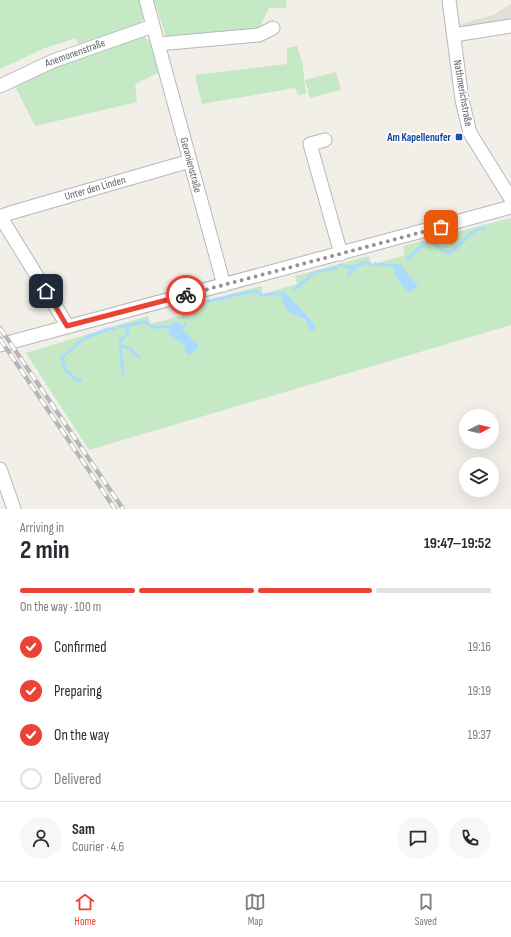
<!DOCTYPE html>
<html lang="en">
<head>
<meta charset="utf-8">
<style>
	:root { --surface:#fff; --page:#f7f7f7; --text:#2b2b33; --muted:#7c7c81; --line:#e1e1e2; --accent:#ea4335 }
	body { margin:0; font-family:"Sofia Sans Condensed",sans-serif; background:var(--page); color:var(--text); height:100vh; display:flex; flex-direction:column; font-size:15px; white-space:nowrap }
	* { box-sizing:border-box; margin:0 }
	p { font-size:13px; color:var(--muted) }
	.icon { flex:none; width:22px; height:22px; fill:none; stroke:currentColor; stroke-width:2; stroke-linecap:round; stroke-linejoin:round }
	.map { position:relative; height:509px; overflow:hidden }
	.details { display:flex; flex-direction:column; background:var(--surface); flex:1 }
	.details>* { flex:none }
	.needle { width:26px; rotate:83deg }
	.tools { position:absolute; left:459px; top:409px; display:grid; gap:8px }
	.tools a { display:grid; place-items:center; width:40px; height:40px; border-radius:50%; background:var(--surface); box-shadow:0 4px 16px #0002; font-size:20px }
	.pin { position:absolute; display:grid; place-items:center; width:34px; height:34px; color:#fff; margin:-17px; border-radius:8px; box-shadow:0 2px 6px #0006 }
	.courier { position:absolute; display:grid; place-items:center; width:40px; height:40px; margin:-20px; border:3px solid #ea4335; border-radius:50%; background:#fff; color:#222; box-shadow:0 1px 5px #0007 }
	.headline em { font-style:normal; font-weight:700 }
	.headline div { display:flex; flex-direction:column-reverse }
	.headline { display:flex; align-items:center; justify-content:space-between; height:68px; padding:0 20px }
	h1 { font-size:26px; font-weight:700; line-height:30px }
	.bar { display:grid; grid-template-columns:repeat(4,1fr); gap:6px 4px; align-content:center; height:48px; padding:0 20px }
	.bar i { height:5px; border-radius:3px; background:var(--line) }
	.bar .current { background:var(--accent) }
	.bar p { grid-column:span 4 }
	.line { display:flex; align-items:center; gap:10px; padding:0 20px; border-top:1px solid var(--line) }
	.line div { flex:1 }
	.round { display:grid; place-items:center; flex:none; width:42px; height:42px; border-radius:21px; background:var(--page) }
	ol { padding:0 20px; list-style:none }
	li { display:flex; align-items:center; gap:12px; height:44px }
	li p { margin-inline-start:auto }
	li .icon { padding:4px; border-radius:50%; background:var(--accent); color:#fff; stroke-width:4 }
	li:last-child { color:var(--muted) }
	li i { width:22px; height:22px; border:2px solid var(--line); border-radius:50% }
	.menu { display:flex; justify-content:space-around; align-items:center; height:56px; border-top:1px solid var(--line); background:var(--surface); font-size:11px; color:var(--muted) }
	.menu a { display:grid; justify-items:center; gap:2px }
	.menu .current { color:var(--accent) }
	.map>svg:first-child { display:block }
	.education { fill:#e1ded6 }
	.green { fill:#c5e8c5 }
	.water { fill:#aadaff }
	.lines { fill:none; stroke-linecap:round; stroke-linejoin:round }
	.stream { stroke:#aadaff; stroke-width:3 }
	.minor-casing { stroke:#b5b8bc; stroke-width:15 }
	.minor { stroke:#fff; stroke-width:13 }
	.rail-casing { stroke:#b6b7b8; stroke-width:4.5 }
	.rail { stroke:#fff; stroke-width:3; stroke-dasharray:9; stroke-linecap:butt }
	.done { stroke:#929495; stroke-width:4; stroke-dasharray:0 7.2 }
	.route { stroke:#ea4335; stroke-width:5 }
	.transit-dot { fill:#1a4fb4; stroke:#fff; stroke-width:1.5 }
	.labels { text-anchor:middle; dominant-baseline:central; stroke-width:3.5; stroke-linejoin:round; paint-order:stroke }
	.street-label { font-size:11px; fill:#5f6368; stroke:#fff }
	.transit-label { font-size:11px; font-weight:bold; fill:#164399; stroke:#fff; text-anchor:end }
</style>
</head>
<body>
<div class="map">
<svg width="511" height="509" viewBox="0 0 511 509">
	<rect width="100%" height="100%" fill="#f1efe8"/>
	<path class="education" d="M511 4V30L466 38 461 24 493 15Z"/>
	<path class="green" d="M0 0H139L144 18 140 24 78 44 76 38 45 48 0 69Z
		M154 0H286L287 8H269L258 30 174 38 166 36Z
		M143 36 150 42 158 73 135 84 137 102 35 126 15 86 61 65Z
		M297 46 302 61 306 94 298 95 295 88 202 104 195 75 287 64V48Z
		M336 72 341 90 310 98 305 80Z
		M511 218V325L89 450 26 353 148 316 150 324 184 315 182 307 261 286 263 294 297 284 295 276 369 256 371 265 405 255 403 246Z"/>
	<path class="water" d="M399 263 418 286 411 292H408L396 277 394 267Z
		M286 293 314 324 315 328 313 331H310L306 320C291 312 284 313 281 294Z
		M175 322 198 345V348L190 355 186 354C185 344 180 339 170 336L168 327Z"/>
	<g class="lines">
		<path class="stream" d="M479 228 485 229
			M426 243 432 242 441 249
			M459 246 469 235 477 230
			M443 251 449 253 456 248
			M407 259 423 245
			M375 264 397 266
			M340 265 352 268 366 262 372 265
			M316 272 337 268
			M348 275 355 268
			M295 289 313 274
			M271 294H284
			M230 296 256 291 264 296 268 294
			M208 301 228 297
			M184 316 205 304
			M176 323 182 327 185 324
			M119 327 145 322 155 328
			M158 327H168L176 323
			M125 336 128 333 127 325
			M85 338 108 329H115
			M123 338 120 340 123 374
			M120 345 131 349 139 358
			M65 355 82 340
			M62 356 65 370 78 381
			M80 380 81 379"/>
		<defs>
			<path id="minor" d="M146 0 224 285
				M449 0 462 100 470 133 511 199
				M454 35 511 26
				M158 44 259 35 273 28
				M0 86 53 61 153 26
				M325 140 310 144 341 254
				M0 216 67 325
				M0 217 10 213 190 161
				M0 345 511 207
				M0 469 14 509"/>
		</defs>
		<use href="#minor" class="minor-casing"/>
		<use href="#minor" class="minor"/>
		<defs>
			<path id="rail" d="M0 328 123 509
				M0 339 115 509"/>
		</defs>
		<use href="#rail" class="rail-casing"/>
		<use href="#rail" class="rail"/>
	</g>
	<g class="lines">
		<path class="done" d="M186 295 441 227"/>
		<path class="route" d="M46 291 67 326 186 295"/>
	</g>
	<rect class="transit-dot" x="455" y="133" width="8" height="8" rx="2"/>
	<g class="labels">
		<g class="street-label">
			<text transform="translate(75 53) rotate(-20)">Anemonenstraße</text>
			<text transform="translate(463 93) rotate(80)">Nathmerichstraße</text>
			<text transform="translate(191 165) rotate(75)">Geranienstraße</text>
			<text transform="translate(95 188) rotate(-16)">Unter den Linden</text>
		</g>
		<g class="transit-label">
			<text x="451" y="137">Am Kapellenufer</text>
		</g>
	</g>
</svg>
<div class="tools">
<a><svg class="needle" viewBox="-14 -14 28 28"><path d="M0-13l5 13h-10z" fill="#e53935"/><path d="M0 13l5-13h-10z" fill="#7c7c81"/></svg></a>
<a><svg class="icon" aria-label="layers" viewBox="0 0 24 24"><path d="M12 4l9 5-9 5-9-5zM3 14l9 5 9-5"/></svg></a>
</div>
<div class="pin" style="left:441px;top:227px;background:#ea580c"><svg class="icon" aria-label="bag" viewBox="0 0 24 24"><path d="M5 8h14l-1 12H6zM9 8a3 3 0 0 1 6 0"/></svg></div>
<div class="pin" style="left:46px;top:291px;background:#1f2937"><svg class="icon" aria-label="home" viewBox="0 0 24 24"><path d="M3 11l9-7 9 7M6 9v11h12V9"/></svg></div>
<div class="courier" style="left:186px;top:295px"><svg class="icon" aria-label="bike" viewBox="0 0 24 24"><circle cx="6" cy="16" r="4"/><circle cx="18" cy="16" r="4"/><path d="M6 16l4-8h5l3 8M10 8l3 8H6M13 5h3"/></svg></div>
</div>
<section class="details">
<div class="headline"><div><h1>2 min</h1><p>Arriving in</p></div><em>19:47–19:52</em></div>
<div class="bar"><i class="current"></i><i class="current"></i><i class="current"></i><i></i><p>On the way · 100 m</p></div>
<ol>
<li><svg class="icon" aria-label="check" viewBox="0 0 24 24"><path d="M5 12l5 5 9-10"/></svg>Confirmed<p>19:16</p></li>
<li><svg class="icon" aria-label="check" viewBox="0 0 24 24"><path d="M5 12l5 5 9-10"/></svg>Preparing<p>19:19</p></li>
<li><svg class="icon" aria-label="check" viewBox="0 0 24 24"><path d="M5 12l5 5 9-10"/></svg>On the way<p>19:37</p></li>
<li><i></i>Delivered</li>
</ol>
<div class="line" style="height:72px"><a class="round"><svg class="icon" aria-label="person" viewBox="0 0 24 24"><circle cx="12" cy="8" r="4"/><path d="M4 21q1-7 8-7t8 7"/></svg></a><div><b>Sam</b><p>Courier · 4.6</p></div><a class="round"><svg class="icon" aria-label="chat" viewBox="0 0 24 24"><path d="M4 5h16v11H9l-5 4z"/></svg></a><a class="round"><svg class="icon" aria-label="phone" viewBox="0 0 24 24"><path d="M5 4h4l2 5-3 2q2 4 5 5l2-3 5 2v4C11 20 4 13 5 4z"/></svg></a></div>
</section>
<nav class="menu">
<a class="current"><svg class="icon" aria-label="home" viewBox="0 0 24 24"><path d="M3 11l9-7 9 7M6 9v11h12V9"/></svg>Home</a>
<a><svg class="icon" aria-label="map" viewBox="0 0 24 24"><path d="M3 6l6-2 6 2 6-2v14l-6 2-6-2-6 2zM9 4v14M15 6v14"/></svg>Map</a>
<a><svg class="icon" aria-label="saved" viewBox="0 0 24 24"><path d="M7 4h10v16l-5-4-5 4z"/></svg>Saved</a>
</nav>
</body>
</html>
